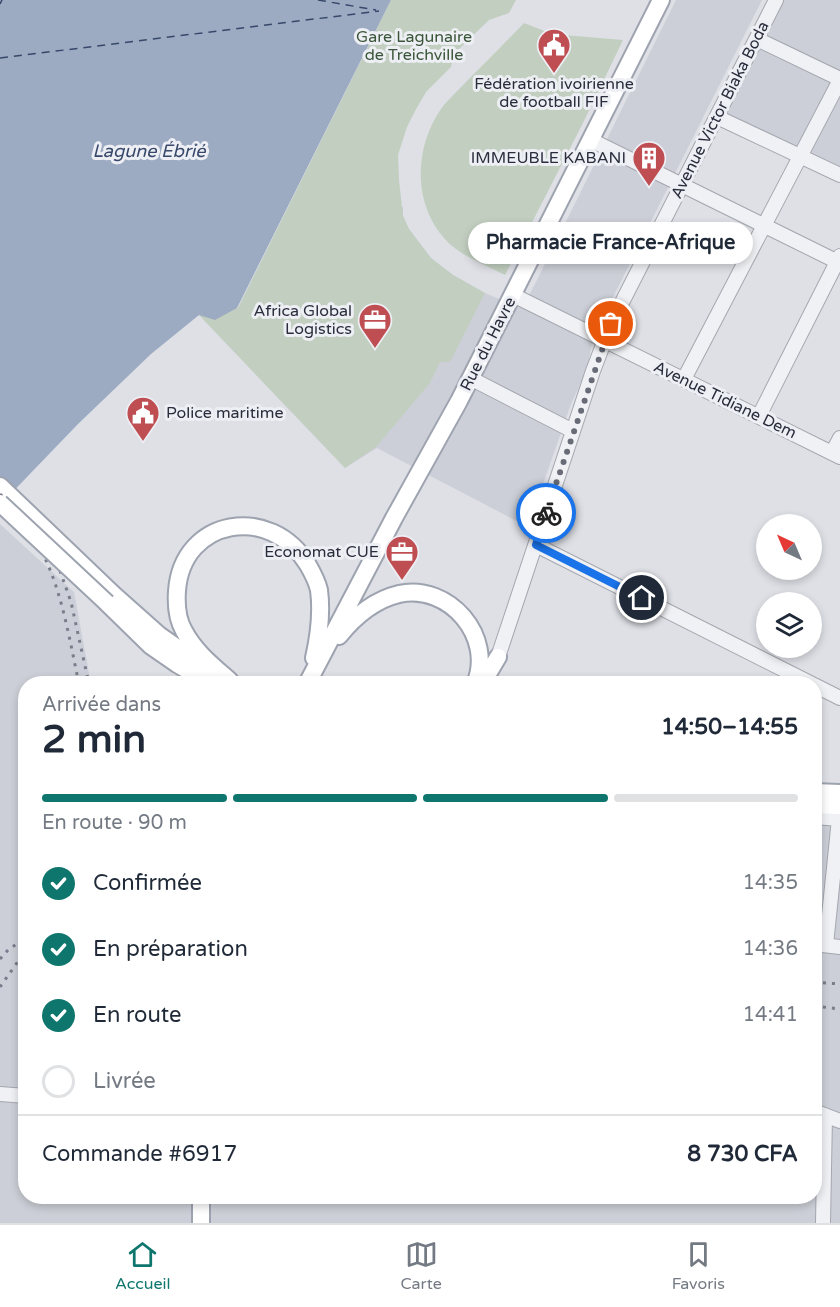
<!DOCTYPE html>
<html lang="fr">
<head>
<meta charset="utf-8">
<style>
	:root { --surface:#fff; --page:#f6f6f7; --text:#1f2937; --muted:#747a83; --line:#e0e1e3; --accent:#0f766e }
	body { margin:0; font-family:"Varela Round",sans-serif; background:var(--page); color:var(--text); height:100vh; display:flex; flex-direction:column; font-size:22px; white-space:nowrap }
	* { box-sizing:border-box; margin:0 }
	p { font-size:20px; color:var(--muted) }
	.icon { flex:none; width:33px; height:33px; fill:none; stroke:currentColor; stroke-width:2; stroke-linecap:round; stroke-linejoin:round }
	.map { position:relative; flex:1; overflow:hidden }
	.side { position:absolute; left:18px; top:676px; width:804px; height:528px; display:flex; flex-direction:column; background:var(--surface); border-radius:24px; box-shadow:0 3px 9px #0003 }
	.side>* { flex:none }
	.needle { width:39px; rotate:316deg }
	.buttons { position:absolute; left:756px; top:514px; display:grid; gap:12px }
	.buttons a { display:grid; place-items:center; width:66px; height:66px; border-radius:50%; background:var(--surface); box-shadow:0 3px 9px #0003; font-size:30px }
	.pin { position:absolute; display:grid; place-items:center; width:51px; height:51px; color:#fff; margin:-26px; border:3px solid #fff; border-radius:50%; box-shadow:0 2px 6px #0007 }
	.courier { position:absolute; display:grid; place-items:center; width:60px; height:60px; margin:-30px; border:4px solid #1a73e8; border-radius:50%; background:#fff; color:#222; box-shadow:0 2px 8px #0007 }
	.bubble { position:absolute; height:42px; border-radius:21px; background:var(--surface); box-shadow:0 3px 9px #0003; font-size:20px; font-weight:700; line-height:42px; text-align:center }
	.headline em { font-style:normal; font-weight:700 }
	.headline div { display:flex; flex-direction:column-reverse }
	.headline { display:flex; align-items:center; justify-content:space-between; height:102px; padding:0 24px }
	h1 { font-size:39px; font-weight:700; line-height:45px }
	.bar { display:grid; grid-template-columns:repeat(4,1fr); gap:9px 6px; align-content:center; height:72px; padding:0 24px }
	.bar i { height:8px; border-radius:4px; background:var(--line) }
	.bar .on { background:var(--accent) }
	.bar p { grid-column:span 4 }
	.line { display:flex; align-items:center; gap:15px; padding:0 24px; border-top:2px solid var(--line) }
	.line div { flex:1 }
	ol { padding:0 24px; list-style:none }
	li { display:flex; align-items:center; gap:18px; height:66px }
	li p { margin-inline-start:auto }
	li .icon { padding:6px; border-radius:50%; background:var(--accent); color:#fff; stroke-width:4 }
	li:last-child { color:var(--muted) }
	li i { width:33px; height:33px; border:3px solid var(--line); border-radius:50% }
	.tab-bar { display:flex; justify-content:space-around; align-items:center; height:84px; border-top:2px solid var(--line); background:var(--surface); font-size:16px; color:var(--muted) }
	.tab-bar a { display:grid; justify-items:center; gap:3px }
	.tab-bar .on { color:var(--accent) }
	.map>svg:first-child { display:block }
	.built { fill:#cccfd7 }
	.green { fill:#c2cfc0 }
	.water { fill:#9caac2 }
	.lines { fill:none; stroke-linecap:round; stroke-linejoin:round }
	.ferry { stroke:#37486a; stroke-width:1.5; stroke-dasharray:8 6; stroke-linecap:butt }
	.minor-casing { stroke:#a4a7af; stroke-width:16 }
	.major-casing { stroke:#9ea3b0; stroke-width:20 }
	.minor { stroke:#f0f1f4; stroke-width:14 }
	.major { stroke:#fff; stroke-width:16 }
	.rail { stroke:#797e8d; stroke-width:3; stroke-dasharray:3 6; stroke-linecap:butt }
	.major-bridge-casing { stroke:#9ea3b0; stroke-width:20; stroke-linecap:butt }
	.major-bridge { stroke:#fff; stroke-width:16 }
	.done { stroke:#686c77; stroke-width:6; stroke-dasharray:0 10.8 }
	.route { stroke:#1a73e8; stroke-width:8 }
	.labels { text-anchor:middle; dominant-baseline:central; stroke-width:6; stroke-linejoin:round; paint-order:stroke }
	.park-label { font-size:16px; fill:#3a5537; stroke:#edeff4 }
	.poi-label { font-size:16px; fill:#292d3b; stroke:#edeff4; text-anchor:end }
	.street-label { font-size:16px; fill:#292d3b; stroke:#edeff4 }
	.water-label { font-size:18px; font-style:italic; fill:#37486a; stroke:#edeff4 }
</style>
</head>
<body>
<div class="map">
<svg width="840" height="1223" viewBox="0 0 840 1223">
	<rect width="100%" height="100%" fill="#dee0e6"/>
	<path class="built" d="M676 0H762L593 337 587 370 571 404 528 527 377 448 345 468 199 315 238 308 310 164 403 207V216L409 229 431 258 453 275 485 293 518 307 524 302 531 292Z
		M783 0H840V175L717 117Z
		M0 524 74 592 91 684H26V1197H814L815 822 840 823V1223H0Z"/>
	<path class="green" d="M391 0H516L509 13 489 20 454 54 451 67 426 92 415 111 407 127 398 155 399 180 403 216 409 229 431 258 453 275 485 293 450 362H440L430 383 376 447 345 468 199 315 215 319 238 308Z
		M524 23 552 34 623 40 583 123 505 275C489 267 471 260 456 249 413 216 411 152 441 109 448 99 458 91 466 82 485 63 505 43 524 23Z"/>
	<path class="water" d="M0 0H391L237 308 215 320 199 315 151 354 78 424 0 505Z"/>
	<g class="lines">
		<path class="ferry" d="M318 0 376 10
			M0 4 2 0
			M0 58 379 11"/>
		<defs>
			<path id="minor" d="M757 39 840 79
				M717 117 840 175
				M591 140 840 263
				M513 295 840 457
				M470 378 573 431
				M684 379 840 80
				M759 416 840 256
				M832 453 840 438
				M536 545 812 684
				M498 657 593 371 611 324 776 0
				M814 685 840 698
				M814 817 840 819
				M814 944 840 947
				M826 945 839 819
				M0 1094 26 1096
				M814 1111 840 1121
				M823 1223 825 1115"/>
			<path id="major" d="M0 486 114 595 159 635 206 668
				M107 603 151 646 177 664 211 684
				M339 636C355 616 374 600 399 594 449 583 495 637 475 684
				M230 681C213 666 195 652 184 631 177 619 176 605 177 591 182 518 271 503 308 565 312 572 317 581 319 590 322 613 319 636 314 658
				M307 684 394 518 459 401 661 0
				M482 684 498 657
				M814 792 840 793
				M814 805 840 806
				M201 1223V1197"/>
		</defs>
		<use href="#minor" class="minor-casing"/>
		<use href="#major" class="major-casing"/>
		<use href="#minor" class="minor"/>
		<use href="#major" class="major"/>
		<path class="rail" d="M0 494 39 531 53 551 71 602 89 684
			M6 511C20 525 37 539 45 558 63 597 70 642 79 684
			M0 959 9 949 26 938
			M814 982 840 984
			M0 987 26 950
			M814 1006 840 1009"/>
		<defs>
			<path id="major-bridge" d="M0 503 107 603"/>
		</defs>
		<use href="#major-bridge" class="major-bridge-casing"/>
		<use href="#major-bridge" class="major-bridge"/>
	</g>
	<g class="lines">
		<path class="done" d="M546 513 611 324"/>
		<path class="route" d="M546 513 536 545 642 598"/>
	</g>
	<defs>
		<symbol id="civic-pin" viewBox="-11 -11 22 30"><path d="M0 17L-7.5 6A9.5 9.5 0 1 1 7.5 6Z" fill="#bf4e53" stroke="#edeff4"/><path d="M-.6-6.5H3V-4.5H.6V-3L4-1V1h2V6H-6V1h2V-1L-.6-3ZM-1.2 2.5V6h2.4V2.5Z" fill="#fff"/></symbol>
		<symbol id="building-pin" viewBox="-11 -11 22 30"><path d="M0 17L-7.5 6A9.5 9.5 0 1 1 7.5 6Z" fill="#bf4e53" stroke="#edeff4"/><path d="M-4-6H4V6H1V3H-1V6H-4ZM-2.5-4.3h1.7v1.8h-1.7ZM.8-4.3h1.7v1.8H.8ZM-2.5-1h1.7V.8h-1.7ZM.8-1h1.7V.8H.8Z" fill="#fff"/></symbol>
		<symbol id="office-pin" viewBox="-11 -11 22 30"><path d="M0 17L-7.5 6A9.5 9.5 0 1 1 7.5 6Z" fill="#bf4e53" stroke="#edeff4"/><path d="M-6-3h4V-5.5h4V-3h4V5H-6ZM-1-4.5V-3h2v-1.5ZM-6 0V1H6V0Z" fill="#fff"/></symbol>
	</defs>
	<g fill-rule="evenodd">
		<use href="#civic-pin" x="535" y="26" width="38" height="52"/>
		<use href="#building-pin" x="630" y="139" width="38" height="52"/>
		<use href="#office-pin" x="356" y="301" width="38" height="52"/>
		<use href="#civic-pin" x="124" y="394" width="38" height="52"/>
		<use href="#office-pin" x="383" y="533" width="38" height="52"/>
	</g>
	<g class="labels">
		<g class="park-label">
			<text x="414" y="37">Gare Lagunaire<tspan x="414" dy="18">de Treichville</tspan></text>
		</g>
		<g class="poi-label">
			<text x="554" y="84" text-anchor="middle">Fédération ivoirienne<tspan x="554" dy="18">de football FIF</tspan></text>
			<text x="626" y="158">IMMEUBLE KABANI</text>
			<text x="352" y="311">Africa Global<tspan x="352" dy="18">Logistics</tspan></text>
			<text x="166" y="413" text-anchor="start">Police maritime</text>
			<text x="379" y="552">Economat CUE</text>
		</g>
		<g class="street-label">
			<text transform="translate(720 110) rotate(-63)">Avenue Victor Biaka Boda</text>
			<text transform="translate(488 344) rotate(-63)">Rue du Havre</text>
			<text transform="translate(725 400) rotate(26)">Avenue Tidiane Dem</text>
		</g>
		<g class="water-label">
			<text x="149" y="151">Lagune Ébrié</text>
		</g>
	</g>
</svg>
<div class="buttons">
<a><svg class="needle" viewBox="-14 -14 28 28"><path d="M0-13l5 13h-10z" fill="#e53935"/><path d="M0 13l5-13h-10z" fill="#747a83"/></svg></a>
<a><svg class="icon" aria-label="layers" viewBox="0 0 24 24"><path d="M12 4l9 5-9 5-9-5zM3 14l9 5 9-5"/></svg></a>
</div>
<div class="pin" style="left:611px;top:324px;background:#ea580c"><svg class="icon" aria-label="bag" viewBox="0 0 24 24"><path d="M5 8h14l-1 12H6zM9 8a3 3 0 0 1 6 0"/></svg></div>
<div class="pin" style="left:642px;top:598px;background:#1f2937"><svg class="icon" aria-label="home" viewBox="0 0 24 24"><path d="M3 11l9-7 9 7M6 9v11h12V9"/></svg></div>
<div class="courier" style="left:546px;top:513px"><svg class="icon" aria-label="bike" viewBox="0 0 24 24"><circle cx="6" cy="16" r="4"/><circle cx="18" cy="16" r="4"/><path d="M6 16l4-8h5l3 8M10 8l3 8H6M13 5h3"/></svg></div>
<div class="bubble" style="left:468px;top:222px;width:285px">Pharmacie France-Afrique</div>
<section class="side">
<div class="headline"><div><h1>2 min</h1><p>Arrivée dans</p></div><em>14:50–14:55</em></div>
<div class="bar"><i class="on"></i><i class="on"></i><i class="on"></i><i></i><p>En route · 90 m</p></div>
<ol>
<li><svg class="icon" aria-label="check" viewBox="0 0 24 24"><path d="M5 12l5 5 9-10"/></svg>Confirmée<p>14:35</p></li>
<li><svg class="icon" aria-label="check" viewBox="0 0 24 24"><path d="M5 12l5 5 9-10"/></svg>En préparation<p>14:36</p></li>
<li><svg class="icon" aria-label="check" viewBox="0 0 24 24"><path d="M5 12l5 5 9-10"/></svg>En route<p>14:41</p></li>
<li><i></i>Livrée</li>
</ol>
<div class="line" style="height:78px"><div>Commande #6917</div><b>8 730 CFA</b></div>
</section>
</div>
<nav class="tab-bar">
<a class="on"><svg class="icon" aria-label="home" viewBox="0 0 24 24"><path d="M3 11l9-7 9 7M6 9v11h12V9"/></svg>Accueil</a>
<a><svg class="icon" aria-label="map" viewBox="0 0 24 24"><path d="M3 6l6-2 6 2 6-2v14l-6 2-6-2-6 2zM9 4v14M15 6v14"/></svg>Carte</a>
<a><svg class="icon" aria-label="saved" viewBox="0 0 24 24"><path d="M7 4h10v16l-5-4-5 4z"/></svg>Favoris</a>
</nav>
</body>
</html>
